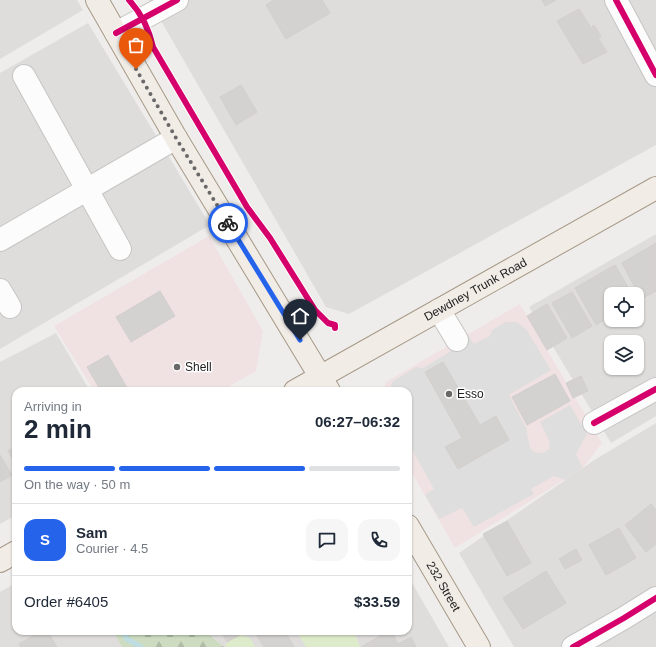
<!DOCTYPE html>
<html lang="en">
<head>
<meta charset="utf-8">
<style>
	:root { --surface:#fff; --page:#f6f6f7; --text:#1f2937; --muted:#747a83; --line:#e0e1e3; --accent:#2563eb }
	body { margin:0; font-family:Helvetica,sans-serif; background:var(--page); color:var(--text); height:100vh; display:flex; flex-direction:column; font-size:15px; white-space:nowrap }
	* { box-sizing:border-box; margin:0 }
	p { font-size:13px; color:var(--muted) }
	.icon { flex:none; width:22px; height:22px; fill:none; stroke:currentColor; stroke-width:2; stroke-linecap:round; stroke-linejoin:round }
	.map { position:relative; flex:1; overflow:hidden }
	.panel { position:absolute; left:12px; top:387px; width:400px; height:248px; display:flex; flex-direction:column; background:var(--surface); border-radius:12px; box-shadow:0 1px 3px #0004 }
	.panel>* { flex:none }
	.buttons { position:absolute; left:604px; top:287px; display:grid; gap:8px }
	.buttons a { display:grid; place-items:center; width:40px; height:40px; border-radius:8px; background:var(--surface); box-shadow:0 1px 3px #0004; font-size:20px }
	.pin { position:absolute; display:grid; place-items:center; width:34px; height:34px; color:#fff; margin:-41px -17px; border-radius:50% 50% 50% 0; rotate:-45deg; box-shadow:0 0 4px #0007 }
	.pin .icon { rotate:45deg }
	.courier { position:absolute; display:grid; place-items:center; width:40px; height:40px; margin:-20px; border:3px solid #2563eb; border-radius:50%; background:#fff; color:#222; box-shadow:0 1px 5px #0007 }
	.headline em { font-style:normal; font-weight:800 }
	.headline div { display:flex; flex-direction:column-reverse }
	.headline { display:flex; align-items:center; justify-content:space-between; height:68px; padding:0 12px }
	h1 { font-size:26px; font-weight:800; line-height:30px }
	.bar { display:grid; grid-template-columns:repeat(4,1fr); gap:6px 4px; align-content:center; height:48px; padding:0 12px }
	.bar i { height:5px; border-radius:3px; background:var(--line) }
	.bar .active { background:var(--accent) }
	.bar p { grid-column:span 4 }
	.line { display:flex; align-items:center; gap:10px; padding:0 12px; border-top:1px solid var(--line) }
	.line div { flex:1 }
	.round { display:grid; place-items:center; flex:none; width:42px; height:42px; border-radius:12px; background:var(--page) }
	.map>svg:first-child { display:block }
	.residential { fill:#dedddc; fill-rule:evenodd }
	.commercial { fill:#f0e2e2 }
	.grass { fill:#deebcb }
	.forest { fill:url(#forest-firs) }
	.parking { fill:#dfdede }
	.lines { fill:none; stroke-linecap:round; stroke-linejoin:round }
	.stream { stroke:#bfdde1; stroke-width:5.5 }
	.building { fill:#d4d2d0; stroke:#d2cfcc }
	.minor-casing { stroke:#c6c5c4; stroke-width:24 }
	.major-casing { stroke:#a69987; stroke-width:24 }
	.minor { stroke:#fdfcfc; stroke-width:22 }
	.major { stroke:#f2ece7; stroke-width:22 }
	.cycleway-casing { stroke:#fff; stroke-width:8 }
	.cycleway { stroke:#d6006c; stroke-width:6 }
	.done { stroke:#696868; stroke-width:4; stroke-dasharray:0 7.2 }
	.route { stroke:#2563eb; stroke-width:5 }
	.poi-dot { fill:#696868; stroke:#fff; stroke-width:1.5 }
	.labels { text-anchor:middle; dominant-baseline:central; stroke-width:3; stroke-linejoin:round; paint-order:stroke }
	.street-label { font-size:12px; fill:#212121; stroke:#fff }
	.poi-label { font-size:12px; fill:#212121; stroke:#fff; text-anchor:start }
</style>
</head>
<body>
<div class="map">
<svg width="656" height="647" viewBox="0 0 656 647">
	<defs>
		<pattern id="forest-firs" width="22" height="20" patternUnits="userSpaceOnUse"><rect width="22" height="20" fill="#cddcc1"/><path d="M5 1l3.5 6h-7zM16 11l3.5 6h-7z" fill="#b0bca6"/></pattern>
	</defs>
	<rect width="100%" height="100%" fill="#efedeb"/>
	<path class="residential" d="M0 0H77L83 10 0 59Z
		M149 0H656V145L349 314 326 307Z
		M88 23 210 225 0 349V73Z
		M656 234V416L611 443 529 307ZM611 294H637V320H611ZM611 342H637V368H611Z
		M56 333 90 391H16V515L0 524V362Z
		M656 423V647H514L459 553 596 459Z
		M408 576 449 647H224L205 631H408Z
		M16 583V631H113L122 647H0V592Z"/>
	<path class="commercial" d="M209 236 263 331 256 371 221 391H94L54 326Z
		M520 304 602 443 583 468 455 548 408 466V391H383L386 382Z"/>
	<path class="grass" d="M296 631H354L360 647H306Z
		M241 634 251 639 255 647H226L225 646 227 642Z"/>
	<path class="forest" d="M113 631H205L224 647H122Z"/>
	<path class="parking" d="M506 322H517L526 329 551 370 509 395 526 428 530 448 534 452 543 453 549 449 550 446 549 440 540 422 570 405 587 434 576 454 583 468 565 480 554 476 531 489 534 494 474 527 462 508 439 519 425 495 434 489 411 448 408 449V391H389L393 381 416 367 423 368 451 351 447 346 467 334 474 344 490 336 492 330Z"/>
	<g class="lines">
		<path class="stream" d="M123 631 127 639 141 647"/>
	</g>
	<path class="building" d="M274 0H322L330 13 286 39 266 5Z
		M542 0H556L545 6Z
		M579 9 591 28 594 25 601 36 598 38 607 52 583 64 557 21Z
		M241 85 257 112 236 125 220 97Z
		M656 243V291L641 299 622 263Z
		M615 265 632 294H611V316L596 325 575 288Z
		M160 291 175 316 131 342 116 317Z
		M572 292 592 326 572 338 552 303Z
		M547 304 567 338 547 350 527 316Z
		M108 355 129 391H101L87 367Z
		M443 362 480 425 496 416 509 440 458 469 445 447 462 438 425 372Z
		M555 374 570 401 527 425 512 397Z
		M581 376 588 391 573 398 566 383Z
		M16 446V465L8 451Z
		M0 455 12 475 0 482Z
		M651 504 656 510V544L646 552 625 525Z
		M507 521 531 563 507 576 483 534Z
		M619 528 636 558 606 575 589 545Z
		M576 549 582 560 565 569 559 559Z
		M546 571 566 603 523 629 503 598Z
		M42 631H47L57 647H21L19 644Z
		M221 631H247L227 642Z
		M254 631H285L294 647H264Z
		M385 633H392L398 644 411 637 416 647H361Z"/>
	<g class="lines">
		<defs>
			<path id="minor" d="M616 0 656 75
				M116 33 177 0
				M24 76 120 249
				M0 240 176 138
				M0 290 10 307
				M439 310 457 340
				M594 423 656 389
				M573 647 624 618 656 598"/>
			<g id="major">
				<path d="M97 0 176 138 329 391"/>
				<path id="s1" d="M295 391 656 188"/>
				<path id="s2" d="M408 526 479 647"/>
				<path d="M0 561 16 552"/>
			</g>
		</defs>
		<use href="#minor" class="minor-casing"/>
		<use href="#major" class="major-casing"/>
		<use href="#minor" class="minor"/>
		<use href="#major" class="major"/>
		<defs>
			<path id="cycleway" d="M129 0C142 14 149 29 153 47L247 207 270 238 315 310 328 323 335 325V328
				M616 0 656 75
				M116 33 177 0
				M594 423 656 389
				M573 647 624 618 656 598"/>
		</defs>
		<use href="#cycleway" class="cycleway-casing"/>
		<use href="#cycleway" class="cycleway"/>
	</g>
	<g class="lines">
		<path class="done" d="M136 69 176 138 228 223"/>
		<path class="route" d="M228 223 300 340"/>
	</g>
	<g class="poi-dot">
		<circle cx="177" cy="367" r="4"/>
		<circle cx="449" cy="394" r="4"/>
	</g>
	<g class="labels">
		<g class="street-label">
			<text stroke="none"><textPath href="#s1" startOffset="207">Dewdney Trunk Road</textPath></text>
			<text stroke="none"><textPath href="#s2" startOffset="70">232 Street</textPath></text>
		</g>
		<g class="poi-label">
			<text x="185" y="367">Shell</text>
			<text x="457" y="394">Esso</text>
		</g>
	</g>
</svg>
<div class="buttons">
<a><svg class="icon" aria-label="locate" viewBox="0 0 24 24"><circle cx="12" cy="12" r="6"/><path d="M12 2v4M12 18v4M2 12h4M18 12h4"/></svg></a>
<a><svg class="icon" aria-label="layers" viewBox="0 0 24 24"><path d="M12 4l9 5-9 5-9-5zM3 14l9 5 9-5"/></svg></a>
</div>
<div class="pin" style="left:136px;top:69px;background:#ea580c"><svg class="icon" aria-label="bag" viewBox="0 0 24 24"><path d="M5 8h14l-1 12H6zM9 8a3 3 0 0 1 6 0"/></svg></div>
<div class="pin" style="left:300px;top:340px;background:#1f2937"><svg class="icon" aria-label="home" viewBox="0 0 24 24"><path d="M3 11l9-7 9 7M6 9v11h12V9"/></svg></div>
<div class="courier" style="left:228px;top:223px"><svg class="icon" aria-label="bike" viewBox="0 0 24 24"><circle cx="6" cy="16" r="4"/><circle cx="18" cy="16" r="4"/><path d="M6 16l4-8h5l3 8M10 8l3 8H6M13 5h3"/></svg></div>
<section class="panel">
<div class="headline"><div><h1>2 min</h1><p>Arriving in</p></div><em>06:27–06:32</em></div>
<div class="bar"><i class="active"></i><i class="active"></i><i class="active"></i><i></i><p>On the way · 50 m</p></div>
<div class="line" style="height:72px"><b class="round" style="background:var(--accent);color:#fff">S</b><div><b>Sam</b><p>Courier · 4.5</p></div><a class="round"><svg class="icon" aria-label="chat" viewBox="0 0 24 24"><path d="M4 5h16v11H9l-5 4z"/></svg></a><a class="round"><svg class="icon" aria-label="phone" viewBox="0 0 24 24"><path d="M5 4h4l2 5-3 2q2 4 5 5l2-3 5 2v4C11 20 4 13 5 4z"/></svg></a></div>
<div class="line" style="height:52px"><div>Order #6405</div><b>$33.59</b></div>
</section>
</div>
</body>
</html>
